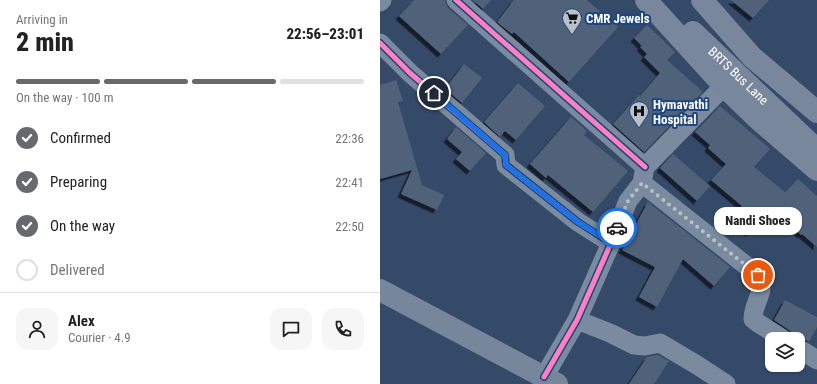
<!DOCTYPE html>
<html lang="en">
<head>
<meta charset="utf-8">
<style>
	:root { --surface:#fff; --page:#f6f6f6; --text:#222; --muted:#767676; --line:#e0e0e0; --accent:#66696e }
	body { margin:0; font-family:"Roboto Condensed",sans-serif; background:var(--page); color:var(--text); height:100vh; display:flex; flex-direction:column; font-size:15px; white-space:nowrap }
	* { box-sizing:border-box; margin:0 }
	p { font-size:13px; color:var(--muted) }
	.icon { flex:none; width:22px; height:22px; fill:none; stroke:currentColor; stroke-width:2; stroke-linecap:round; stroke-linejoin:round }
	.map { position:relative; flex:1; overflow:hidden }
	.details { display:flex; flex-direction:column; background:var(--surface); width:380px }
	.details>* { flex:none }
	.controls { position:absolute; left:385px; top:332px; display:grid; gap:8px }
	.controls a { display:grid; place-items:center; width:40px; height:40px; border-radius:8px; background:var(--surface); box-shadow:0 1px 3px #0004; font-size:20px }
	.pin { position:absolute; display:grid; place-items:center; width:34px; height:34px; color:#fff; margin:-17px; border:2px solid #fff; border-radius:50%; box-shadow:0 1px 4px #0007 }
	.courier { position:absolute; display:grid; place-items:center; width:40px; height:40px; margin:-20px; border:3px solid #1a73e8; border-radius:50%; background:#fff; color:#222; box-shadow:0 1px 5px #0007 }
	.bubble { position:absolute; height:28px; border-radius:12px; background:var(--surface); box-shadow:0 1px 3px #0004; font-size:13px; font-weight:800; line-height:28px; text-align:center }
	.summary em { font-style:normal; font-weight:800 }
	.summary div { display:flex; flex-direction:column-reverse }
	.summary { display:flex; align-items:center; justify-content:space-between; height:68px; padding:0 16px }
	h1 { font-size:26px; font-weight:800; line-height:30px }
	.bar { display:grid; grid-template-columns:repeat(4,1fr); gap:6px 4px; align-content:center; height:48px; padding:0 16px }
	.bar i { height:5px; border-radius:3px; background:var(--line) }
	.bar .on { background:var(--accent) }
	.bar p { grid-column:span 4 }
	.line { display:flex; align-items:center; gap:10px; padding:0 16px; border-top:1px solid var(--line) }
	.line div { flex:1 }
	.round { display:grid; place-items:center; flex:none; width:42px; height:42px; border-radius:12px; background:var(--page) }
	ol { padding:0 16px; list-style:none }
	li { display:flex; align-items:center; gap:12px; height:44px }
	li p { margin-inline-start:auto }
	li .icon { padding:4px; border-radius:50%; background:var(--accent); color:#fff; stroke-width:4 }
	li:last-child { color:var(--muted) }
	li i { width:22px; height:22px; border:2px solid var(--line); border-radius:50% }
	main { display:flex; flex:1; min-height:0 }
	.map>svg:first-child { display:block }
	.building { fill:#50627a; filter:url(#shadow) }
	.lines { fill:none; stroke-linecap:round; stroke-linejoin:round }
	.minor { stroke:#7a8a9f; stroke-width:19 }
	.secondary { stroke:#76869b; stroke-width:22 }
	.primary { stroke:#79879d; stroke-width:22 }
	.cycleway-casing { stroke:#1f467e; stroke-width:8 }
	.cycleway { stroke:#ff80c0; stroke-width:5 }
	.done { stroke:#b8c0ca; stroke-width:4; stroke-dasharray:0 7.2 }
	.route { stroke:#1a73e8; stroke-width:5 }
	.labels { text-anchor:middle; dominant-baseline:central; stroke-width:4; stroke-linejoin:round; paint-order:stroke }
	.poi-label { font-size:13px; font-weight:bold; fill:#fff; stroke:#1f467e; text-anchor:start }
	.street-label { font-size:13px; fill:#fff; stroke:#1f467e }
</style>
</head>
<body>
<main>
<section class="details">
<div class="summary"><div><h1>2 min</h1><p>Arriving in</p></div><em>22:56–23:01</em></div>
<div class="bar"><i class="on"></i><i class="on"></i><i class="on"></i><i></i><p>On the way · 100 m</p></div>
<ol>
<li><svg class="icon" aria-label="check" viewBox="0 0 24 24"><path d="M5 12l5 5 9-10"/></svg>Confirmed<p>22:36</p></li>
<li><svg class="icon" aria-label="check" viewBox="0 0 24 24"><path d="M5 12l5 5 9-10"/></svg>Preparing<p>22:41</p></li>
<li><svg class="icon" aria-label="check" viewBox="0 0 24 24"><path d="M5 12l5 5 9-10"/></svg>On the way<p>22:50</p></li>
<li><i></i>Delivered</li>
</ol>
<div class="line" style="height:72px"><a class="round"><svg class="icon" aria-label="person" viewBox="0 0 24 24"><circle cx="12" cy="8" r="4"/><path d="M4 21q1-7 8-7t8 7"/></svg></a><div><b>Alex</b><p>Courier · 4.9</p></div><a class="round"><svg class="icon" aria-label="chat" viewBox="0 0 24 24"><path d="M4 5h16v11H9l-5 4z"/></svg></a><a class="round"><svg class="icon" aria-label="phone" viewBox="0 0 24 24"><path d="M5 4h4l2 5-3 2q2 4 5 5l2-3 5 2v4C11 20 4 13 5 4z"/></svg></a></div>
</section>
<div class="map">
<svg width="437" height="384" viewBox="0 0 437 384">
	<defs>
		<filter id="shadow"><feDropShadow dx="-3.5" dy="3.5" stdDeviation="0" flood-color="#0009"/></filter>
	</defs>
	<rect width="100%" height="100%" fill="#354a68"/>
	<path class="building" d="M34 0H65L66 4 68 8 88 25 61 54 19 16Z
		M93 0H111L103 9Z
		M134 0H207L238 27 189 82 134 32 132 34 117 22Z
		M351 0H389L373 18Z
		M267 25 295 52 287 60 323 92 264 152 233 124 259 95 260 96 280 73 264 57 267 54 260 47 262 46 254 38Z
		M84 64 102 78 82 103 65 89Z
		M16 80 23 101 18 102 42 185 64 195 57 210 21 194 32 170 0 179V85Z
		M138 83 165 106 136 140 125 131 120 137 104 122Z
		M340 106 390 149 374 167 405 192 418 179 437 196V247L422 234 421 235 390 207 369 233 352 219 362 206 331 180 346 164 328 148 330 145 315 132Z
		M191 117 207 131 204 135 248 171 213 212 168 175 166 178 150 164Z
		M76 127 106 153 90 171 76 159 82 152 67 139Z
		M293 154 330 186 317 201 280 168Z
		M268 202 350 267 334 286 303 259 277 307 259 297 275 267 242 250Z
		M405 300 437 317V327L429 342 424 339 419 337 414 338 413 334 409 330 394 320Z
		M278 355 289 361 274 384H249L267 357Z"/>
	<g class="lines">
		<path class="minor" d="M76 0 265 167
			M0 2 2 0
			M0 43 30 73 125 155 126 165 198 222 231 243 197 320 164 377
			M262 183 378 275C387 293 373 301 373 319L378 323 403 339
			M231 243 248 201 262 183 265 167 344 86
			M197 320 230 333 254 345 265 346 280 343 317 365 346 384
			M418 348 437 360"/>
		<path class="secondary" d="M0 290 177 384"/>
		<g class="primary">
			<path d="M266 0 344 86 378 119 437 170"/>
			<path d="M322 0 372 57 437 112"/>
			<path id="s1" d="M313 32 437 150"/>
		</g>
		<defs>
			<path id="cycleway" d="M76 0 265 167
				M0 43 30 73 125 155 126 165 198 222 231 243 197 320 164 377"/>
		</defs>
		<use href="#cycleway" class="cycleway-casing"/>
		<use href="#cycleway" class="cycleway"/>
	</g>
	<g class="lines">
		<path class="done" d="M237 228 248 201 262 183 378 275"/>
		<path class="route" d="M54 93 125 155 126 165 198 222 232 243 237 228"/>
	</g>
	<defs>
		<symbol id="supermarket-pin" viewBox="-11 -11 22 30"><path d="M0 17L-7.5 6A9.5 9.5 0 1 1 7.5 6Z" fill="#b8c0ca" stroke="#1f467e"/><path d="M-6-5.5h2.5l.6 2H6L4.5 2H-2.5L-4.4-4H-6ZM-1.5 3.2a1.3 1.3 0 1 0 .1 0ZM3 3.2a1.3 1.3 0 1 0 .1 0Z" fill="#111"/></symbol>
		<symbol id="hospital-pin" viewBox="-11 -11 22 30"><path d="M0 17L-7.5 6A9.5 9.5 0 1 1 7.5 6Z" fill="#b8c0ca" stroke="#1f467e"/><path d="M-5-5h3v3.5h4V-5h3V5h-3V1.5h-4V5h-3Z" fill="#111"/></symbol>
	</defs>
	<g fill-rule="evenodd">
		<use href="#supermarket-pin" x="181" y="7" width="22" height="30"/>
		<use href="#hospital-pin" x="248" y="100" width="22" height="30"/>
	</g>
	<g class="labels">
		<g class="poi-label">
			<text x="206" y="18">CMR Jewels</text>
			<text x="273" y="104">Hymavathi<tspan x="273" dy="15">Hospital</tspan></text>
		</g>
		<g class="street-label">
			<text stroke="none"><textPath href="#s1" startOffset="63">BRTS Bus Lane</textPath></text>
		</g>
	</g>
</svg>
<div class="controls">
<a><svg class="icon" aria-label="layers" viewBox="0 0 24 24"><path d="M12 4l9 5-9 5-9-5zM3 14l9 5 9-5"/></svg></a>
</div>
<div class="pin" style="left:378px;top:275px;background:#ea580c"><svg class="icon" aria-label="bag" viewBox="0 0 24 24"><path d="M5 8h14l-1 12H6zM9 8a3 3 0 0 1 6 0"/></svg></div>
<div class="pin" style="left:54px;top:93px;background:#1f2937"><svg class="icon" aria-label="home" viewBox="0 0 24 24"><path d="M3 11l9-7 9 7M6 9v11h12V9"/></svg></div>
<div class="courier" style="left:237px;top:228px"><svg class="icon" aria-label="car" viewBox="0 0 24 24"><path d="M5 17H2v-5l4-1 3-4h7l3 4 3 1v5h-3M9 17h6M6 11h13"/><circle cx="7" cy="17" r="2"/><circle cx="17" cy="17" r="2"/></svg></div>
<div class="bubble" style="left:334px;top:207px;width:88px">Nandi Shoes</div>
</div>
</main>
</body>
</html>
